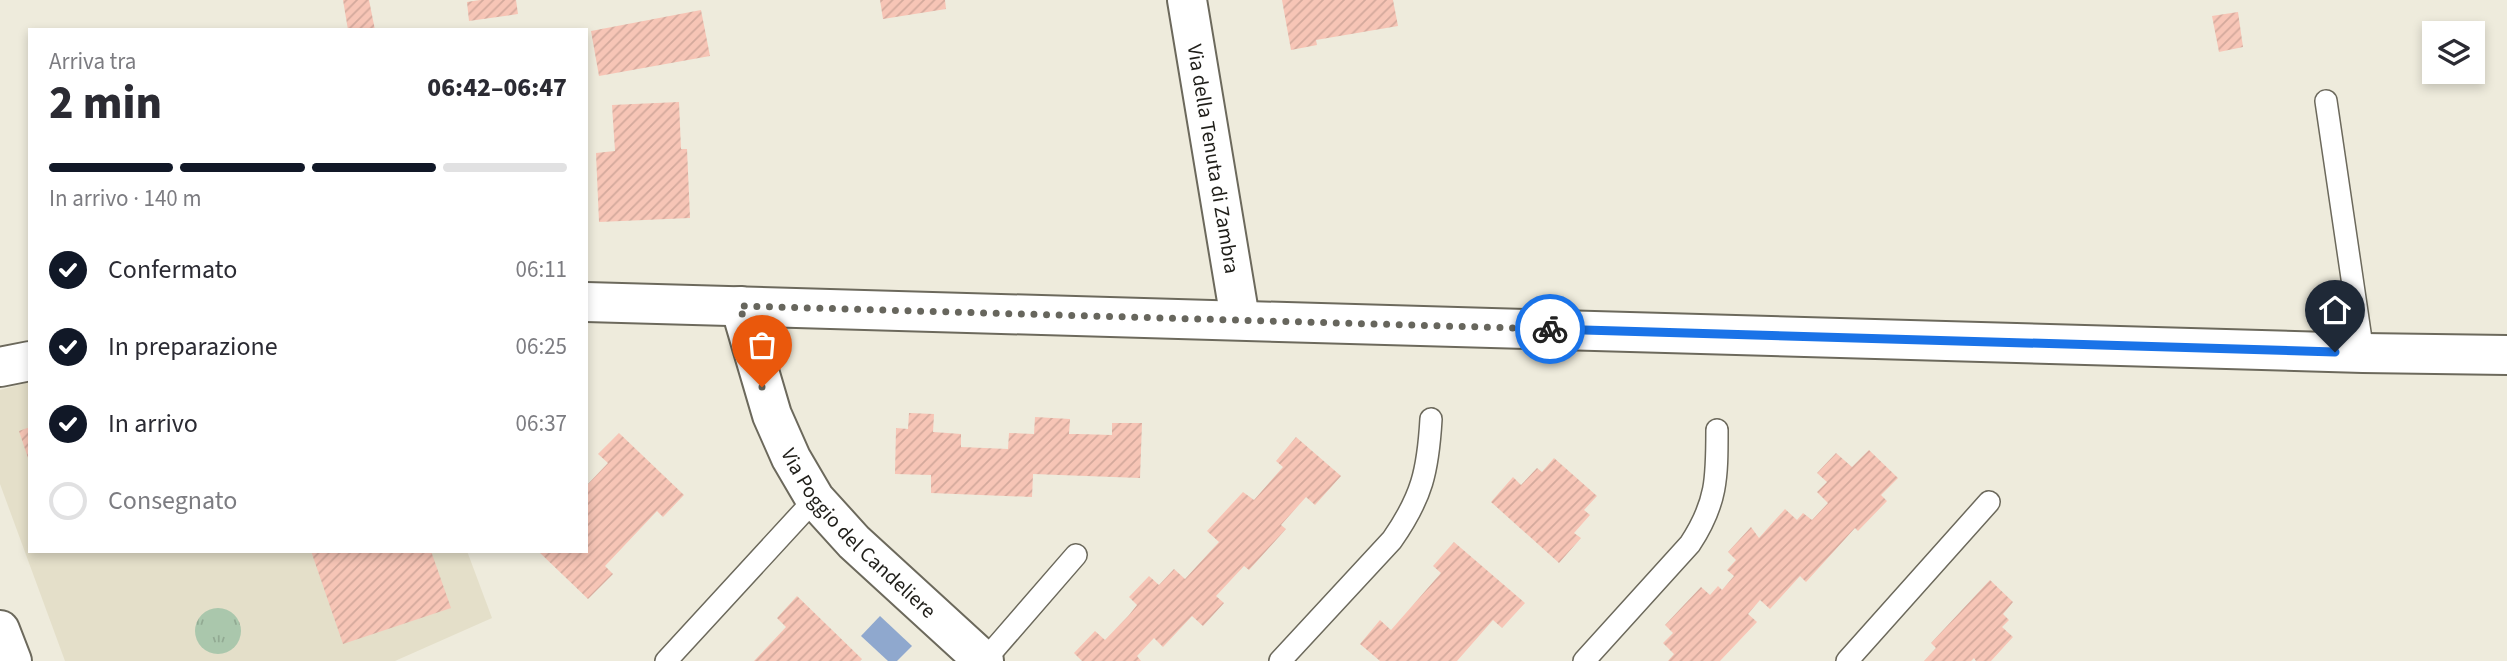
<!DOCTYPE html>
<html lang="it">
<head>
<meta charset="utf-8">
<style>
	:root { --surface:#fff; --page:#f7f7f7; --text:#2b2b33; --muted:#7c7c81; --line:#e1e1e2; --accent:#111827 }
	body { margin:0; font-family:"Source Sans 3",sans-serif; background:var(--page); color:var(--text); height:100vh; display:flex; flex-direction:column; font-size:26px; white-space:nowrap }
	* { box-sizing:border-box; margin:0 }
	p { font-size:23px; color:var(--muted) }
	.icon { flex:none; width:38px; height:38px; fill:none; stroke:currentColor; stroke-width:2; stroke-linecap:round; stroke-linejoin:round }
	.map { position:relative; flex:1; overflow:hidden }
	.details { position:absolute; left:28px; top:28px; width:560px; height:525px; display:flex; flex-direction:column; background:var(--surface); border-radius:0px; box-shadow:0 4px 10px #0003 }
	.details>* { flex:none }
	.fabs { position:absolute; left:2422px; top:21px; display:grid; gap:14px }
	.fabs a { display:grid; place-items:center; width:63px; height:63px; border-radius:0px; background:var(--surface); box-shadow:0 4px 10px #0003; font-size:35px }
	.pin { position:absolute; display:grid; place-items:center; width:60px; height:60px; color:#fff; margin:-72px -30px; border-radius:50% 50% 50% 0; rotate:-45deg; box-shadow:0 0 7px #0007 }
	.pin .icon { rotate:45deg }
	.courier { position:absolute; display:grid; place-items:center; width:70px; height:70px; margin:-35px; border:5px solid #1a73e8; border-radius:50%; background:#fff; color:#222; box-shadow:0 2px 9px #0007 }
	.overview em { font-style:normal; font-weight:800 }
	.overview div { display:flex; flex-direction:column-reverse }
	.overview { display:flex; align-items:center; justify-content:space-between; height:119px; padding:0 21px }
	h1 { font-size:46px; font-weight:800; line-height:52px }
	.bar { display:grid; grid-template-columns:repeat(4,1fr); gap:10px 7px; align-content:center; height:84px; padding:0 21px }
	.bar i { height:9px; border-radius:5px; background:var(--line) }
	.bar .on { background:var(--accent) }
	.bar p { grid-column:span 4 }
	ol { padding:0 21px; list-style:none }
	li { display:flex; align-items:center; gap:21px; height:77px }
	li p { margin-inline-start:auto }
	li .icon { padding:7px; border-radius:50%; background:var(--accent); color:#fff; stroke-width:4 }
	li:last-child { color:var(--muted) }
	li i { width:38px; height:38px; border:4px solid var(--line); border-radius:50% }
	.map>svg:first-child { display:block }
	.built { fill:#e4dfc9 }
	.grass { fill:url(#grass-tufts) }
	.water { fill:#8fa8ce }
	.building { fill:url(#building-hatch) }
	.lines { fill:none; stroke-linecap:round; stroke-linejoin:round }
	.service-casing { stroke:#6c695c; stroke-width:24 }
	.minor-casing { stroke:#6c695c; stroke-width:42 }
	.tertiary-casing { stroke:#6c695c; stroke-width:42 }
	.service { stroke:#fff; stroke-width:21 }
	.minor { stroke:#fff; stroke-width:38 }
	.tertiary { stroke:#fff; stroke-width:38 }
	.done { stroke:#67665d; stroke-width:7; stroke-dasharray:0 12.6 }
	.route { stroke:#1a73e8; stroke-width:9 }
	.labels { text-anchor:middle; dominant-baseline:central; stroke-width:7; stroke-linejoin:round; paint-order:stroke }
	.street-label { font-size:21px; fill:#1f1e19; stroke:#eeebdc }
</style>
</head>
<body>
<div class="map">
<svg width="2507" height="661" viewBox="0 0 2507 661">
	<defs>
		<pattern id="grass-tufts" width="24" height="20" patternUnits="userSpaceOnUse" patternTransform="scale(1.75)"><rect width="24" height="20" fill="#aac7ac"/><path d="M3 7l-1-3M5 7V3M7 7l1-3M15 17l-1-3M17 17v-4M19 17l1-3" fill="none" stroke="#92aa93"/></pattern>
		<pattern id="building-hatch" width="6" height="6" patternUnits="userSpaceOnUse" patternTransform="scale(1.75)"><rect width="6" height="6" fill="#f7c5b6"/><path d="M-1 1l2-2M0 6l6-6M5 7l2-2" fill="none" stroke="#d3a99c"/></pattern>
	</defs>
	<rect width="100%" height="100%" fill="#eeebdc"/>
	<path class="built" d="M30 382V551H467L492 618 395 661H65L0 484V390Z"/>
	<path class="grass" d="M195 631a23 23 0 1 1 46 0a23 23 0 1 1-46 0Z"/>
	<path class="water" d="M880 616 912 646 897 661H888L861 636Z"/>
	<path class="building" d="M343 0H369L375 30H348Z
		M480 0H516L518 14 469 21 467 2Z
		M880 0H945L946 9 883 19Z
		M1282 0H1393L1398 26 1316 40 1317 45 1291 50Z
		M701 10 710 56 599 76 591 31Z
		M2238 12 2243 47 2219 52 2212 16Z
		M679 102 681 149H687L690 218 599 222 596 153 615 151 612 105Z
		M909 413 934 414 933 432 961 434V447L1008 449 1009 433 1034 434 1035 417 1070 419 1069 434H1078L1112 435V423H1142L1140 478 1033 474 1032 497 931 493V475L895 474 896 428 908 429Z
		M30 427V461H29L19 431Z
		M619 433 684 495 663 517 657 511 605 566 613 574 588 599 538 551H586V486L608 463 598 454Z
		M1296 437 1341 476 1315 505 1306 497 1281 525 1286 529 1249 570 1244 566 1216 596 1224 603 1203 626 1192 616 1163 647 1154 638 1137 656 1141 661H1082L1074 653 1095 631 1105 640 1129 615 1137 605 1129 597 1149 576 1159 585 1174 569 1185 579 1219 542 1207 531 1243 492 1254 500 1283 467 1276 461Z
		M1869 450 1898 478 1881 495 1887 501 1858 531 1855 528 1806 582 1800 576 1770 609 1760 600 1748 614 1757 622 1720 661H1668L1674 654 1663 643 1673 633 1665 625 1701 587 1710 595 1718 586 1722 590 1734 576 1727 570 1736 560 1728 552 1751 527 1759 538 1785 509 1797 520 1803 513 1812 520 1828 503 1817 492 1827 482 1817 473 1836 453 1852 467Z
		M1554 458 1597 496 1584 510 1590 515 1574 533 1581 538 1559 563 1491 502 1513 477 1521 485 1537 468 1542 472Z
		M1454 542 1525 603 1502 628 1493 620 1457 661H1380L1360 644 1380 620 1391 630 1441 573 1433 566Z
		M311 551H431L451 608 343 644Z
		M1990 580 2013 602 2003 614 2009 620 2002 627 2013 637 1991 661H1976L1974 658 1971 661H1924L1936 648 1931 643Z
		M797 596 862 659 860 661H754L786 627 777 618Z"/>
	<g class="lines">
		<defs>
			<path id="service" d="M2326 101 2363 353
				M666 661 815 499
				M984 661 1076 555
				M1280 661 1392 540C1422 497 1428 471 1431 419
				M1584 661 1690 544C1717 503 1717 478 1717 430
				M1847 661 1989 502"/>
			<g id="minor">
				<path id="s1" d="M1187 0 1240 319"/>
				<path id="s2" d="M740 306 772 415 791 458 815 499 854 542 984 661"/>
			</g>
			<path id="tertiary" d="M586 302 2363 353 2507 355
				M0 367 30 361
				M0 630 12 661"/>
		</defs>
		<use href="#service" class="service-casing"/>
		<use href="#minor" class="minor-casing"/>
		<use href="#tertiary" class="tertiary-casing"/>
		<use href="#service" class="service"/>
		<use href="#minor" class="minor"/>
		<use href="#tertiary" class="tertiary"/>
	</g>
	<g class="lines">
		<path class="done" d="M762 387 740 306 1550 329"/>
		<path class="route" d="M1550 329 2335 352"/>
	</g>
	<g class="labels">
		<g class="street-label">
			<text stroke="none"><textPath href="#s1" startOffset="161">Via della Tenuta di Zambra</textPath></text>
			<text stroke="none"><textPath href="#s2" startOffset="262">Via Poggio del Candeliere</textPath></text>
		</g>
	</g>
</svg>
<div class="fabs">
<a><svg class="icon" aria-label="layers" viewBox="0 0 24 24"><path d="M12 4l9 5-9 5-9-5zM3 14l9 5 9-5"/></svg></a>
</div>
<div class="pin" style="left:762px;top:387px;background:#ea580c"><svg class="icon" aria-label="bag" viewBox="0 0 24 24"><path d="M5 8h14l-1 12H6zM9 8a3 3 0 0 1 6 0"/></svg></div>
<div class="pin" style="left:2335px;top:352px;background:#1f2937"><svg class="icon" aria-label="home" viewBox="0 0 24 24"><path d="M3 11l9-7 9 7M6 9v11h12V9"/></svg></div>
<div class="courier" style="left:1550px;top:329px"><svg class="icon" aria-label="bike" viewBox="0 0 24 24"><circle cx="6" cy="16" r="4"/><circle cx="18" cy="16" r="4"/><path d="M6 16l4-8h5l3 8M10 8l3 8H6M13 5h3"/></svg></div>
<section class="details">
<div class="overview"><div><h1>2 min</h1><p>Arriva tra</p></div><em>06:42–06:47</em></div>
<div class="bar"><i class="on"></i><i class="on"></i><i class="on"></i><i></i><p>In arrivo · 140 m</p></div>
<ol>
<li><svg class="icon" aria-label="check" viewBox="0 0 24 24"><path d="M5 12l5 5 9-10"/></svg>Confermato<p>06:11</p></li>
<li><svg class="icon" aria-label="check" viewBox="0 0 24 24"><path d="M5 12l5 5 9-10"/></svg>In preparazione<p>06:25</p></li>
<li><svg class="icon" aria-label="check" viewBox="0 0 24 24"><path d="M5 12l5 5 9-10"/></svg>In arrivo<p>06:37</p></li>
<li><i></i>Consegnato</li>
</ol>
</section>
</div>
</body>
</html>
